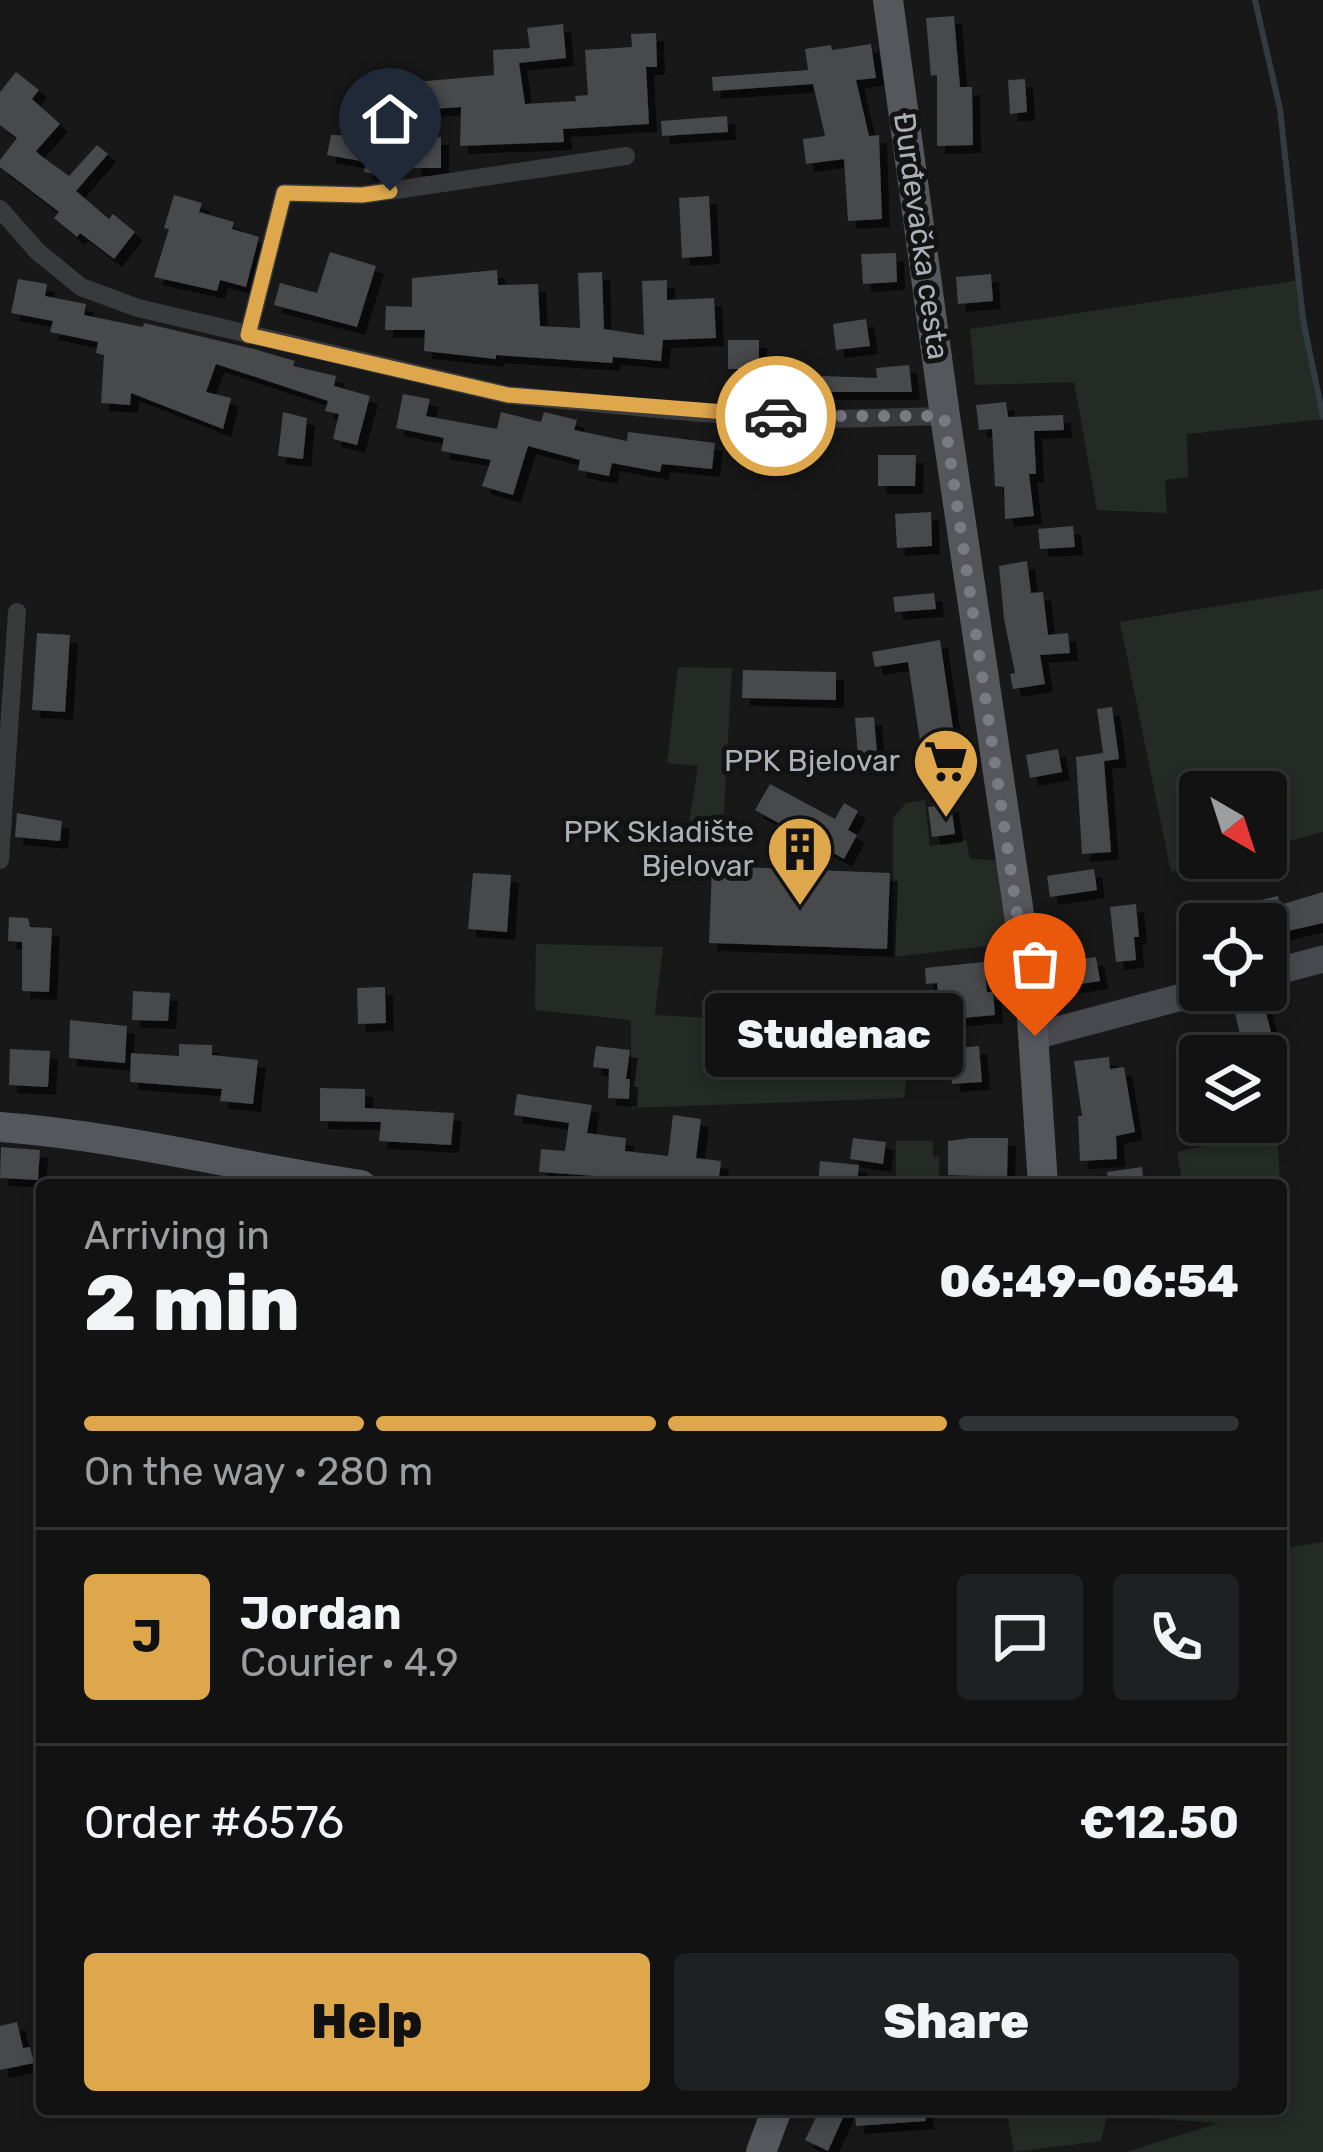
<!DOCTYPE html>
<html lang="en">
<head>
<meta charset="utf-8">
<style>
	:root { --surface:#121213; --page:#1f2021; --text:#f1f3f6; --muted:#9c9ea0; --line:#313233; --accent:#dea74b }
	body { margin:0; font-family:Rubik,sans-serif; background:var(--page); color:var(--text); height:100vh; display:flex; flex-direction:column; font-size:45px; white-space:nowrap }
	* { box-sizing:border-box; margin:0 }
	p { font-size:39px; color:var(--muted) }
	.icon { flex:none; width:66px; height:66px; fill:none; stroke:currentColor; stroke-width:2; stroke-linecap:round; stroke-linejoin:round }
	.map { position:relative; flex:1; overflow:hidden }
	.details { position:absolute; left:36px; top:1179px; width:1251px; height:936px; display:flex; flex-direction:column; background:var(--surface); border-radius:12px; box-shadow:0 6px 18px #0003,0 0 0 3px var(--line) }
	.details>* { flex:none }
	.needle { width:78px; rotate:141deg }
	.fabs { position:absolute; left:1179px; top:771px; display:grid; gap:24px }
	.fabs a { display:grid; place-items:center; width:108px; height:108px; border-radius:12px; background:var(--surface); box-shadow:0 6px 18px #0003,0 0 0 3px var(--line); font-size:60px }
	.pin { position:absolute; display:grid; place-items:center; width:102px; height:102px; color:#fff; margin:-123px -51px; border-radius:50% 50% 50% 0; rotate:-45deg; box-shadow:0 0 12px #0007 }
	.pin .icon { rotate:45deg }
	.courier { position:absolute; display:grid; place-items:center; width:120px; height:120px; margin:-60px; border:9px solid #dea74b; border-radius:50%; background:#fff; color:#222; box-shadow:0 3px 15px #0007 }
	.bubble { position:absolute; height:84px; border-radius:12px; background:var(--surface); box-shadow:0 6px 18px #0003,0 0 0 3px var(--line); font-size:39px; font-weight:800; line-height:84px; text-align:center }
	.headline em { font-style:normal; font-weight:800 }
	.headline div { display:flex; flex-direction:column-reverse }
	.headline { display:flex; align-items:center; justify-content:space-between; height:204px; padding:0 48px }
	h1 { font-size:78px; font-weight:800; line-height:90px }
	.bar { display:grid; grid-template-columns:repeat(4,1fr); gap:18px 12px; align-content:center; height:144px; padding:0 48px }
	.bar i { height:15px; border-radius:9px; background:var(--line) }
	.bar .selected { background:var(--accent) }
	.bar p { grid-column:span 4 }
	.line { display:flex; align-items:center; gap:30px; padding:0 48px; border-top:3px solid var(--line) }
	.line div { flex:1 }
	.round { display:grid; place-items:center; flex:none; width:126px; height:126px; border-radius:12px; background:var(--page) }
	.cta { display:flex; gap:24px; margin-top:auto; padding:24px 48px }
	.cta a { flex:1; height:138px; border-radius:12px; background:var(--accent); color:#111; font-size:48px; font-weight:800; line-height:138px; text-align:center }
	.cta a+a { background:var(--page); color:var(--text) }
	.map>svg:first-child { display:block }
	.green { fill:#242b25 }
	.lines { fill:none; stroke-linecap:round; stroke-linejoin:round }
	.stream { stroke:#323b41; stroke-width:6 }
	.building { fill:#47484c; filter:url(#shadow) }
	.minor { stroke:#393a3e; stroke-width:18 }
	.secondary { stroke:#47494e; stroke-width:27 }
	.primary { stroke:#55575d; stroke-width:30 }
	.done { stroke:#787b80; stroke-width:12; stroke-dasharray:0 21.6 }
	.route { stroke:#dea74b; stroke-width:15 }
	.labels { text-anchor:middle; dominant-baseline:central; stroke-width:10; stroke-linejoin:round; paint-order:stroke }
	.street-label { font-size:30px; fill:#abb0b8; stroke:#131314 }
	.poi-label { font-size:30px; fill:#abb0b8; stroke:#131314; text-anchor:end }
</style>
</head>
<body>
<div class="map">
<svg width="1323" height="2152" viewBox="0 0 1323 2152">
	<defs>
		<filter id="shadow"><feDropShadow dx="8" dy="8" stdDeviation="0" flood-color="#0009"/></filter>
	</defs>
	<rect width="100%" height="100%" fill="#181819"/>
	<path class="green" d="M1300 280 1323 419 1187 434 1188 477 1165 480 1167 513 1097 510 1074 382 975 385 970 329Z
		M1323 589V832L1266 847V792H1200V858H1225L1171 872 1120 622Z
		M678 667 732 668 722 846 686 841 698 766 667 763Z
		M925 800 930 846 966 840 970 859 1011 861 1023 942 893 957V818L906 803Z
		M536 944 663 947 655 1015 912 1029 904 1098 631 1108V1020L535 1010Z
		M1275 1090 1280 1185H1183L1177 1152 1232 1140 1231 1122H1266V1091Z
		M896 1141H933V1157H939V1178H966V1185H896Z
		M1323 1542V2152H1126L1219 2123 1145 2118 1146 2109H1281V1549Z
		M1006 2109H1109L1101 2141 1014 2152Z"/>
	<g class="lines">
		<path class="stream" d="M1255 0 1280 109 1303 320 1323 417"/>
	</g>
	<path class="building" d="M954 16 960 87H972L973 145 937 146V75L931 76 926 18Z
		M563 24 566 58 519 63 525 104 576 101 575 96 588 95 585 50 632 47 631 34 656 33 657 67H646L649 124 563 129 564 142 460 146 461 107 417 110 416 82 494 75 493 50 530 48 527 28Z
		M871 44 876 78 856 80 869 136 879 135 882 219 848 221 844 159 806 164 803 139 825 136 813 84 713 91 712 77 808 70 805 49 831 45 832 50Z
		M16 72 39 90 32 99 60 124 36 151 40 155 69 176 97 145 108 154 76 191 109 219 113 214 135 232 114 259 80 233 77 237 54 218 59 212 0 167V160L17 138 0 125V92Z
		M1025 79 1027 112 1010 114 1008 80Z
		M727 116 728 132 662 136 661 121Z
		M331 135 389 136 382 175 364 172 366 162 327 155Z
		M414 137H441V168H413Z
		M174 195 202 203 199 212 234 222 232 229 259 237 246 287 220 280 217 291 154 277 169 229 164 228Z
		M709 196 712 256 682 258 679 198Z
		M330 252 376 266 357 327 274 305 280 283 317 293Z
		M896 253 897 282 863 284 861 254Z
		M497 270 498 285 538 284 540 326 580 328 578 273 602 272 604 329 644 335 642 281 667 280V300L714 298 716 338 663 340 661 361 613 357 612 363 496 355V359L424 351 425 330H385L386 306 412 307V278Z
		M991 274 993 301 958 304 956 277Z
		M18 279 47 284 45 296 86 304 84 315 143 327 144 323 254 349 295 361 293 366 336 376 334 386 370 396 357 445 333 439 339 414 325 411 328 401 216 364 206 392 231 398 223 429 131 393 130 405 101 403 104 355 96 353 98 342 50 332 53 321 11 313Z
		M866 319 870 346 836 350 833 324Z
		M728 340H759V360L749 362V369H728Z
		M909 365 912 392H822V376L877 378 876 368Z
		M403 394 430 399 426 416 497 429 501 412 541 422 544 412 577 420 574 430 627 441 628 432 715 443 712 469 662 464 660 472 612 463 609 476 578 470 580 460 528 446 513 495 482 486 491 460 441 451 444 438 396 428Z
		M1006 402 1008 417 1063 415 1064 430 1034 431 1036 474H1029L1034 516 1005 519 1004 487 995 486 992 429 979 430 976 405Z
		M283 412 307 418 303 459 278 456Z
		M878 455H916L915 486H878Z
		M931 512 932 546 897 548 895 514Z
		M1073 526 1075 547 1040 549 1038 529Z
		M1027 561 1031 593 1043 592 1048 635 1068 633 1070 653 1040 655 1045 684 1013 689 1010 674 1015 673 1004 619 999 566Z
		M934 593 936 609 895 612 893 597Z
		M37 633 70 635 65 712 32 710Z
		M940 640 958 762 924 768 908 662 875 667 872 652Z
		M743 670 836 672V700L742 698Z
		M1112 707 1119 759 1104 761 1111 852 1082 854 1076 757 1103 753 1097 709Z
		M874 717 878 766 859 767 855 718Z
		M1058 749 1062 772 1030 778 1026 755Z
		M770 784 835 819 844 803 858 811 848 830 857 835 844 859 755 810Z
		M951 804 955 834 932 837 928 807Z
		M17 813 62 821 60 841 15 837Z
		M712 866 890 873 887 949 709 943Z
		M1094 869 1097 890 1050 897 1047 876Z
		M473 873 511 875 507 932 468 929Z
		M1323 892V923L1266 936V924H1243L1239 905 1278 896 1280 905Z
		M1136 904 1139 937H1134L1136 960 1116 962 1110 907Z
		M9 917 28 918 30 927 52 928 49 992 22 991V942L8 941Z
		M1096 957 1100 981 1061 987 1057 962Z
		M984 962 987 992H993L995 1015 941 1020 937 983 926 984 925 968Z
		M385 987 386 1023 358 1024 357 988Z
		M133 991 170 993 168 1021 132 1020Z
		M1261 993 1272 1036 1269 1037 1272 1056H1245L1232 1000Z
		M836 1000 877 1001 876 1021 835 1019Z
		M781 1003 814 1005 813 1022 779 1020Z
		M70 1020 127 1026 125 1063 69 1058Z
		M179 1044 212 1045V1055L258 1060 253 1104 220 1101 222 1089 130 1082 131 1053 179 1056Z
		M596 1046 630 1050 626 1079H630L629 1099 608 1098 609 1069 593 1067Z
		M979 1046 982 1082 952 1084 949 1049Z
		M10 1049 50 1051 48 1087 9 1085Z
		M1109 1057 1110 1069 1124 1067 1135 1132 1116 1136 1117 1159 1080 1161 1078 1116H1082L1074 1061Z
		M320 1088 365 1089V1108L454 1113 451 1145 379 1141 381 1122 320 1121Z
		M517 1094 592 1105 587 1133 626 1138 625 1151 668 1156 673 1115 701 1119 696 1158 721 1161 718 1185H632L596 1180V1176L539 1172 541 1149 565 1151 569 1123 514 1115Z
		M853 1138 886 1142 883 1164 850 1159Z
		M970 1138H1008L1007 1177 948 1175V1141Z
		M1 1147 40 1150 38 1180 0 1178Z
		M820 1161 859 1165 857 1185H818Z
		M1142 1167 1144 1185H1109L1107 1172Z
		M17 2022 23 2048 30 2047 34 2063 0 2070V2026Z
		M820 2109H847L828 2151 805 2140Z
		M925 2109 926 2121 856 2126 855 2115Z"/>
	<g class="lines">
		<path class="minor" d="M0 209 37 251 81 287 138 308 508 395 701 413 831 419 945 416
			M248 335 284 193 362 195 626 156
			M0 860 17 612"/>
		<path class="secondary" d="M1266 974 1323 959
			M1035 1036 1208 990"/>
		<path class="primary" d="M888 0 945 416 1030 988 1043 1185
			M0 1127C122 1136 240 1167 361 1185
			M761 2152 777 2109"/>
	</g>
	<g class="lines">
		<path class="done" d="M776 416H944L1035 1036"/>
		<path class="route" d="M390 191 362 195 284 193 248 335 508 395 776 416"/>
	</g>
	<defs>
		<symbol id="supermarket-pin" viewBox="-11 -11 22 30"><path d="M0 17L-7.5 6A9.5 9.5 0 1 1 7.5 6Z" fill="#dea74b" stroke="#131314"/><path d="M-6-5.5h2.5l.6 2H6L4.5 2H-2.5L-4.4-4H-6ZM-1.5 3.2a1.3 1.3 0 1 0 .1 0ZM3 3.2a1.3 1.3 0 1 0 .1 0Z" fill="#111"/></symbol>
		<symbol id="building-pin" viewBox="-11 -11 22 30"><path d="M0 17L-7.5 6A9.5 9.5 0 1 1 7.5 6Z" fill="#dea74b" stroke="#131314"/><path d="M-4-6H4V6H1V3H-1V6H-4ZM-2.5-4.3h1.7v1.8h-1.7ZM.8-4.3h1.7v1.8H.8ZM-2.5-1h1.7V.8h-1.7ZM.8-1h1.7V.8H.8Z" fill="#111"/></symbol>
	</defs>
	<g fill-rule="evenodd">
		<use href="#supermarket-pin" x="908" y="723" width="76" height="104"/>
		<use href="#building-pin" x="762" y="811" width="76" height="104"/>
	</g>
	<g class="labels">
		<g class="street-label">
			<text transform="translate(921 236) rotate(82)">Đurđevačka cesta</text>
		</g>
		<g class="poi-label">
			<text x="900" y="761">PPK Bjelovar</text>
			<text x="754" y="832">PPK Skladište<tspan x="754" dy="34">Bjelovar</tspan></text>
		</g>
	</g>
</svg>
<div class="fabs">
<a><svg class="needle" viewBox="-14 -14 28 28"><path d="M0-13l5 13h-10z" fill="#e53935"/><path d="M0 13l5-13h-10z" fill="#9c9ea0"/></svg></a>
<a><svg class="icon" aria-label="locate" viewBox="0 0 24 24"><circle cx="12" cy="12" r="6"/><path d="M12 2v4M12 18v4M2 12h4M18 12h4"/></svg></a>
<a><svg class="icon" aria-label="layers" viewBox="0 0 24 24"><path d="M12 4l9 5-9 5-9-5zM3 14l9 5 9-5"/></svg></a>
</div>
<div class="pin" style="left:1035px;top:1036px;background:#ea580c"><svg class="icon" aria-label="bag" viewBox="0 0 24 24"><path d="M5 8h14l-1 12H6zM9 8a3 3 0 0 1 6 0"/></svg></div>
<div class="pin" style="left:390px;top:191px;background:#1f2937"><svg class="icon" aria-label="home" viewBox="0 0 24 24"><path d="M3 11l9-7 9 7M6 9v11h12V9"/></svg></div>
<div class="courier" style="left:776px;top:416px"><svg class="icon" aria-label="car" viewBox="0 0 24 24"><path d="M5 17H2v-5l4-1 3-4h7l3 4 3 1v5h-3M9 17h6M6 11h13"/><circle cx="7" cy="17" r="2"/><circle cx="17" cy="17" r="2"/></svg></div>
<div class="bubble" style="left:705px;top:993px;width:258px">Studenac</div>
<section class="details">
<div class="headline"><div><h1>2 min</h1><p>Arriving in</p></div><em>06:49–06:54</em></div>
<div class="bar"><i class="selected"></i><i class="selected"></i><i class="selected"></i><i></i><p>On the way · 280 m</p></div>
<div class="line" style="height:216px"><b class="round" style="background:var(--accent);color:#111">J</b><div><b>Jordan</b><p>Courier · 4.9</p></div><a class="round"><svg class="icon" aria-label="chat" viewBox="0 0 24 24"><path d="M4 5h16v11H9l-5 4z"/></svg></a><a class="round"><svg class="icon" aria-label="phone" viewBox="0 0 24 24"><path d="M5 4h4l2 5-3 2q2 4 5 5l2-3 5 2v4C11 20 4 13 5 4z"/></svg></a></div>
<div class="line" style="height:156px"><div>Order #6576</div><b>€12.50</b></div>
<div class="cta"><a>Help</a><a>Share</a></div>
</section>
</div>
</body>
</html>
